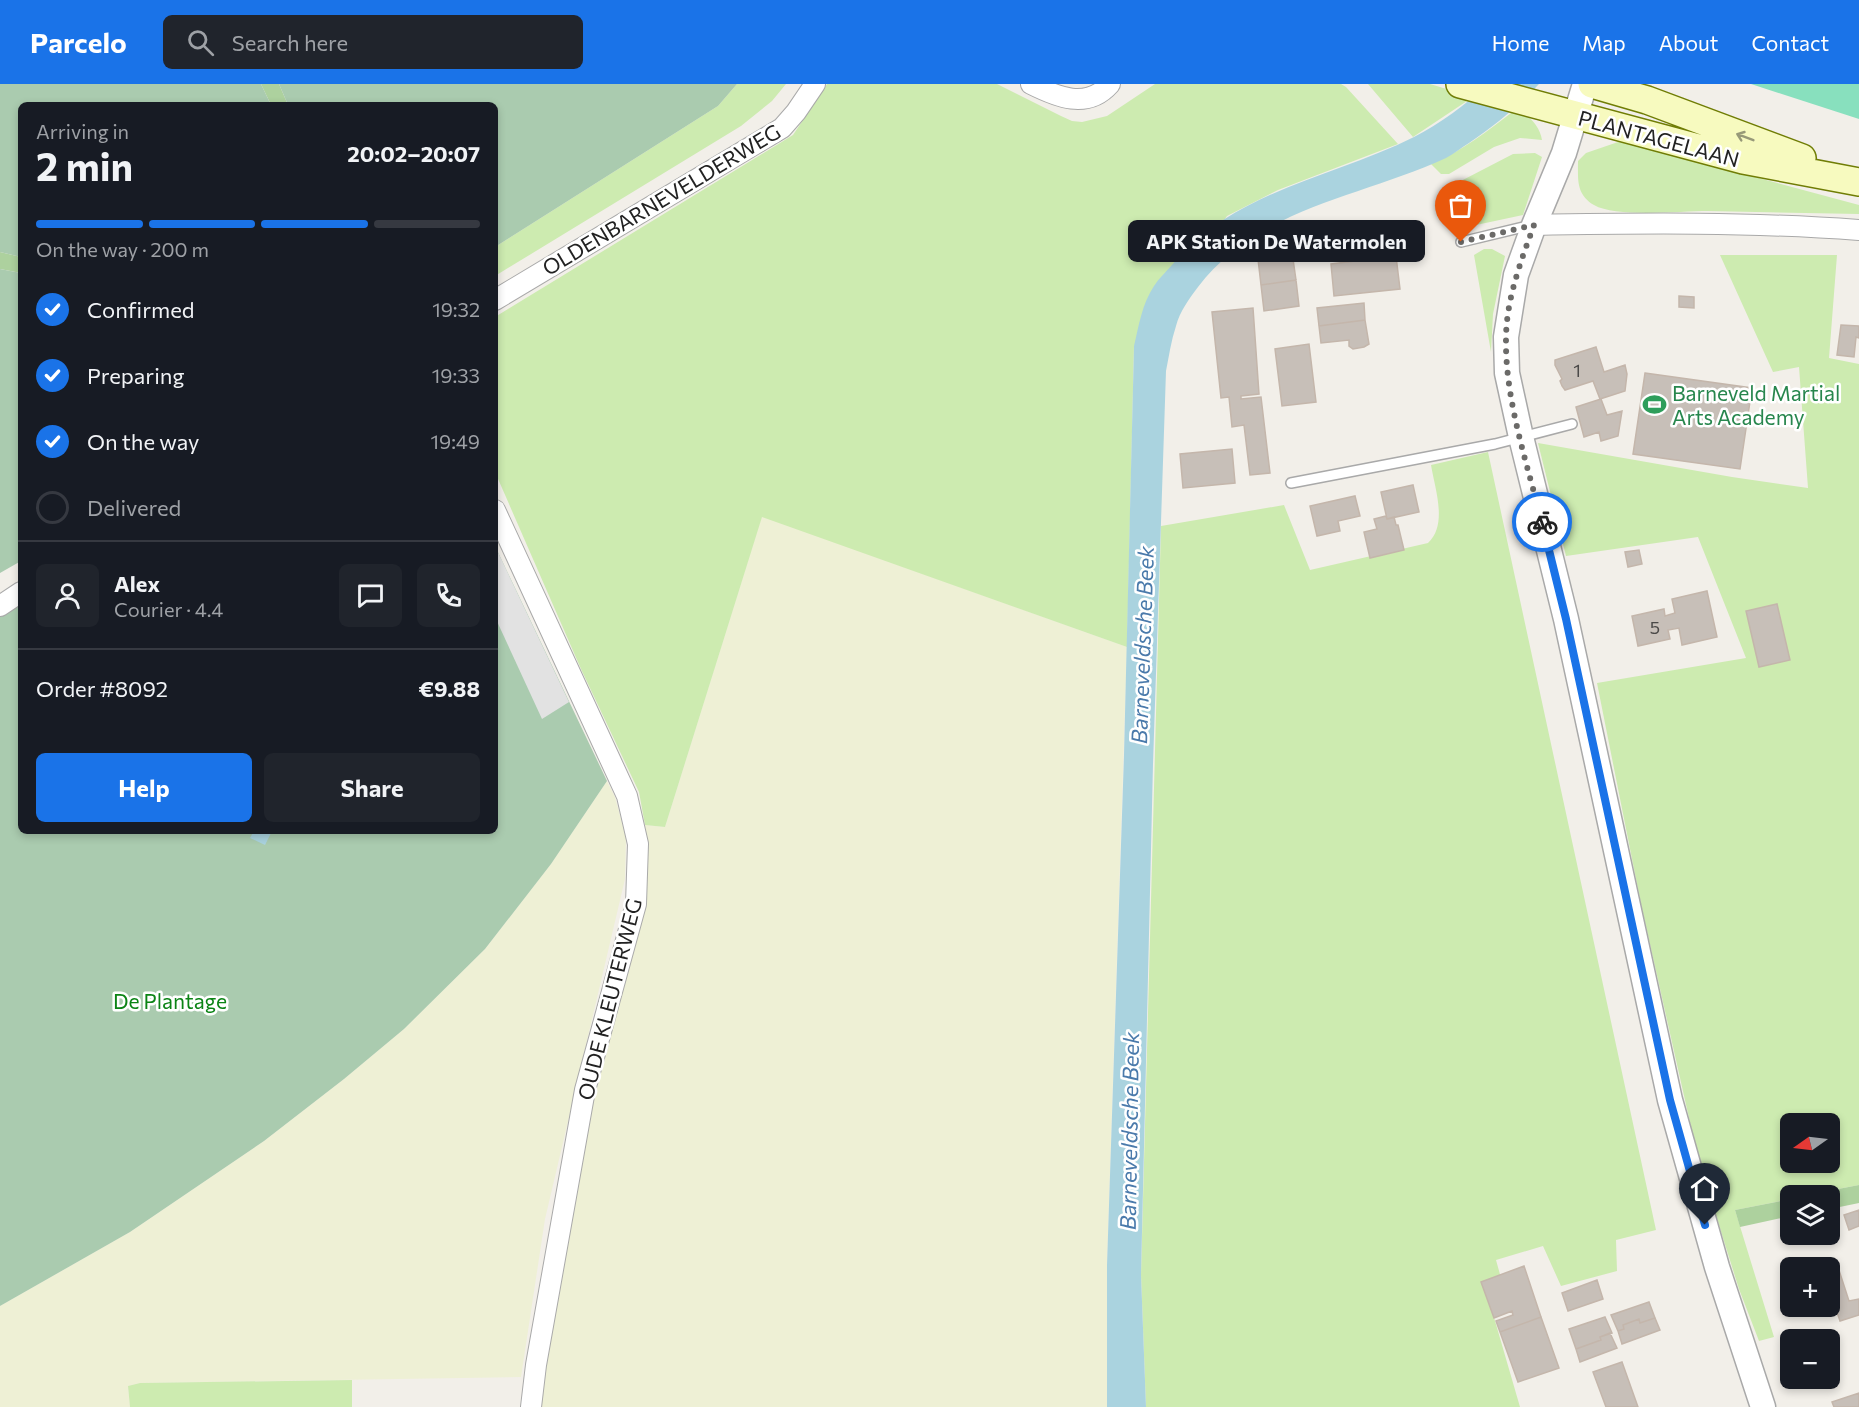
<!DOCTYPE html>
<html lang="en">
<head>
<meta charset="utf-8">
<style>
	:root { --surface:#171b24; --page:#20242c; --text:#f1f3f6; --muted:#9ea1a6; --line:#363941; --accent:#1a73e8 }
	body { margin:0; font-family:Commissioner,sans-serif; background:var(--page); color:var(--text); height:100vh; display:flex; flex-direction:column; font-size:22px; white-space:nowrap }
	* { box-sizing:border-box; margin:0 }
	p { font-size:20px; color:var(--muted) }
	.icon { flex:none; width:33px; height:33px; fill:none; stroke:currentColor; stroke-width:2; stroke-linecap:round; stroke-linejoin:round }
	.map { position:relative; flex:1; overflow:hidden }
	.sheet { position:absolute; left:18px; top:18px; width:480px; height:732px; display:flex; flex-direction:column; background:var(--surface); border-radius:9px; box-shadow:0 3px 9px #0003 }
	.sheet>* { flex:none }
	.needle { width:39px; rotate:256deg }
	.fabs { position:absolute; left:1780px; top:1029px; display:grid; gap:12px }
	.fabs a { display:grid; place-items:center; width:60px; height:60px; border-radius:9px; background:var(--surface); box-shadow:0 3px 9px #0003; font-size:30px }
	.pin { position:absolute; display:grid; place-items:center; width:51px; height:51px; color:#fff; margin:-62px -26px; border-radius:50% 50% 50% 0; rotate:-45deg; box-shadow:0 0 6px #0007 }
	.pin .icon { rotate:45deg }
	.courier { position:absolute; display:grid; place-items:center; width:60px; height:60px; margin:-30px; border:4px solid #1a73e8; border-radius:50%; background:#fff; color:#222; box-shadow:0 2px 8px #0007 }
	.bubble { position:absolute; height:42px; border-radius:9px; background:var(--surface); box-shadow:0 3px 9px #0003; font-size:20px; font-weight:700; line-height:42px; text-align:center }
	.overview em { font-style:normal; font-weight:700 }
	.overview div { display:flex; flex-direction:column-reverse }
	.overview { display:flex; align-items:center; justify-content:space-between; height:102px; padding:0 18px }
	h1 { font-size:39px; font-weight:700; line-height:45px }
	.bar { display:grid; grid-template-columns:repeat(4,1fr); gap:9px 6px; align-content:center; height:72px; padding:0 18px }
	.bar i { height:8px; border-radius:4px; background:var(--line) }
	.bar .selected { background:var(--accent) }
	.bar p { grid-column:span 4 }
	.line { display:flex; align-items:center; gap:15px; padding:0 18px; border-top:2px solid var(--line) }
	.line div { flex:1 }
	.round { display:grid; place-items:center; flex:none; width:63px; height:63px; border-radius:9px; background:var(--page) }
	ol { padding:0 18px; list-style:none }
	li { display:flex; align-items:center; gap:18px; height:66px }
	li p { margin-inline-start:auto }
	li .icon { padding:6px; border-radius:50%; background:var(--accent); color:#fff; stroke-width:4 }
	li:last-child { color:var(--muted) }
	li i { width:33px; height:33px; border:3px solid var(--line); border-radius:50% }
	.action { display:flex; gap:12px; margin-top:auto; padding:12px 18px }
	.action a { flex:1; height:69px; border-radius:9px; background:var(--accent); color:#fff; font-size:24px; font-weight:700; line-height:69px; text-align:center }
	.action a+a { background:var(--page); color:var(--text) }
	header { display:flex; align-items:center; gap:36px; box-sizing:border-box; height:84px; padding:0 30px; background:var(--accent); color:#fff }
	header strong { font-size:28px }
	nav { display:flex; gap:33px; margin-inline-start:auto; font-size:21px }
	.search { width:420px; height:54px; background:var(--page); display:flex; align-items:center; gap:15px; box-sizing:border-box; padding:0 21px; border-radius:9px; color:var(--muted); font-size:22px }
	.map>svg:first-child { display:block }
	.farmland { fill:#eef0d5 }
	.grass { fill:#cdebb0; fill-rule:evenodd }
	.forest { fill:#add19e }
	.cemetery { fill:#aacbaf }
	.pitch { fill:#88e0be }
	.parking { fill:#e2e2e2 }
	.water { fill:#aad3df }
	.building { fill:#c7bfb8; stroke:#c4b6ab; stroke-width:1.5 }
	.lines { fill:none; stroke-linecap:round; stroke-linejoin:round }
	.service-casing { stroke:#a9a9a9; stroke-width:12 }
	.minor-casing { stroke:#a9a9a9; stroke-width:22 }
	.tertiary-casing { stroke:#a9a9a9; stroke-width:27 }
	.secondary-casing { stroke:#707d05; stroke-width:30 }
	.service { stroke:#fff; stroke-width:9 }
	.minor { stroke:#fff; stroke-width:20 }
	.tertiary { stroke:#fff; stroke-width:24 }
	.secondary { stroke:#f7fabf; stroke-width:27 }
	.oneway { stroke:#979978 }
	.done { stroke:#6b6a68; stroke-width:6; stroke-dasharray:0 10.8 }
	.route { stroke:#1a73e8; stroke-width:8 }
	.labels { text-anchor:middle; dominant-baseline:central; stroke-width:5; stroke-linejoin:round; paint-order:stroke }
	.number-label { font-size:18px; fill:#4b4948 }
	.street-label { font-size:21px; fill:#222; stroke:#fff }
	.leisure-label { font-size:21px; fill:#27864d; stroke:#fff; text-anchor:start }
	.park-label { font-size:21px; fill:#0c8416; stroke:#fff }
	.water-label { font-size:22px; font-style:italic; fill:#4a7aab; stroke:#fff }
</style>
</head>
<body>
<header>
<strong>Parcelo</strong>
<div class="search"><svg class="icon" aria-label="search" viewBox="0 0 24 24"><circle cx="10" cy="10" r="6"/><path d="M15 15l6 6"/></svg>Search here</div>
<nav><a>Home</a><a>Map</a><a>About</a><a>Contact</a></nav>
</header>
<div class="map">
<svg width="1859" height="1323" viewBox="0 0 1859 1323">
	<rect width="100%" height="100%" fill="#f2efe9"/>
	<path class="farmland" d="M762 432 1127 563 1107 1181V1323H539L552 1217 596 997 646 782 645 741 665 743Z
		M607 697 615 713 626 754 625 795 545 1135 521 1293 140 1299 128 1302 130 1323H0V1222L130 1148 264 1057 344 995 404 945 485 865 551 780Z"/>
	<path class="grass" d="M737 0H786L772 17 741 42 495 192V163L718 22Z
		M827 0H997L1061 32 1072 37 1082 38 1107 32 1155 0H1341L1346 3 1398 60 1278 106 1227 132 1134 262 1127 563 762 433 665 743 645 741 639 708 581 585 495 388V233L793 51Z
		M1368 0H1430L1473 13 1413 53Z
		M1515 26C1528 29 1540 42 1542 56L1520 54 1494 63 1449 90H1441L1431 80C1462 67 1489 46 1515 26Z
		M1621 57 1859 121V130C1809 129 1758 128 1708 127 1680 127 1616 134 1594 121 1576 110 1578 96 1578 77L1586 69Z
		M1535 69 1542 73 1523 131 1462 144 1451 108 1457 99 1513 70Z
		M1484 165H1492L1505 172 1493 230 1491 268 1474 171Z
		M1720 171H1837L1829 274 1859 280V1101L1807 1111 1791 1112V1115L1735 1126 1774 1253 1759 1257 1739 1205 1698 1074 1641 820 1597 599 1746 574 1698 453 1566 472 1538 359 1732 393 1808 404 1799 283 1773 288ZM1791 1040H1830V1078H1791Z
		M1488 368 1656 1146 1616 1156 1617 1187 1561 1202 1543 1162 1496 1176 1501 1194 1484 1199 1520 1323H1146L1141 1191 1161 442 1284 421 1310 486 1428 459C1448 441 1435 405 1431 381Z
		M352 1296V1323H130L128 1302 140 1299Z"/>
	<path class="forest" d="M261 0H279L288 21H271Z
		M0 168 21 173V189L0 185Z
		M1859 1101V1119L1830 1125V1112L1807 1111Z
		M1791 1115V1132L1740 1143 1735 1126Z"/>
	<path class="cemetery" d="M0 0H261L271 21H21V173L0 168Z
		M279 0H737L718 22 495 163V21H288Z
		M0 185 21 189V477L0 489Z
		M495 462 607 697 551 780 485 865 404 945 344 995 264 1057 130 1148 0 1222V533L21 521V747H495Z"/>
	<path class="pitch" d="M1751 0H1859V35Z"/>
	<path class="parking" d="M495 462 569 618 542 635 495 533Z"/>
	<path class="water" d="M1488 0H1539C1517 23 1496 41 1469 59 1462 63 1454 70 1446 74 1362 113 1259 123 1198 203 1189 215 1180 227 1176 242 1171 257 1169 272 1166 287L1153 680 1141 1191 1146 1323H1107V1181L1124 671 1134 262C1139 241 1142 220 1154 202 1159 194 1166 188 1172 181 1236 105 1330 95 1414 53 1440 40 1466 20 1488 0Z
		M254 747H272L265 761 250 754Z"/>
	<path class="building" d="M1291 161 1296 196 1261 201 1258 175 1271 174 1269 164Z
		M1396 172 1400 205 1334 212 1331 180Z
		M1296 196 1299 222 1264 227 1261 201Z
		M1679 212 1694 213V224L1679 223Z
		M1364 219 1365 236 1319 242 1317 224Z
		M1253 224 1259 310 1241 312V315L1261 313 1270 389 1250 391 1244 341 1232 343 1229 313 1221 314 1212 228Z
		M1365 236 1369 260 1364 263 1353 265 1349 262V256L1321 259 1319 242Z
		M1841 241 1859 242V254L1856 253 1854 273 1837 271Z
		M1309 260 1316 318 1282 322 1275 265Z
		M1596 263 1604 288 1625 281 1627 290 1625 307 1600 315 1593 297 1565 306 1562 302 1560 297 1562 295 1555 281V276Z
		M1645 289 1752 304 1740 385 1633 370Z
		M1601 315 1607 331 1622 327 1618 352 1601 357 1599 348 1584 353 1576 323Z
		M1232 365 1235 399 1183 404 1180 370Z
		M1413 401 1419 428 1387 435 1381 408Z
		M1355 412 1360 432 1338 437 1340 447 1317 452 1310 422Z
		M1386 432 1387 435 1394 433 1396 441H1398L1404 466 1370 474 1364 448 1377 445 1374 435Z
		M1639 466 1642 480 1628 483 1625 468Z
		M1707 507 1717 553 1682 561 1679 544 1668 546 1670 555 1638 562 1632 532 1664 525 1665 532 1675 529 1672 515Z
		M1777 520 1790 576 1759 583 1746 527Z
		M1859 1126V1142L1849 1146 1844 1131Z
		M1836 1177 1849 1217 1859 1215V1231L1840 1237 1835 1222 1817 1228 1815 1222H1830V1184H1815Z
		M1524 1182 1541 1233 1500 1248 1496 1237 1513 1231 1512 1227 1494 1234 1481 1198Z
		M1597 1196 1603 1215 1568 1227 1562 1209Z
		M1649 1218 1655 1234 1640 1239 1639 1235 1623 1241 1624 1245 1618 1247 1611 1231Z
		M1541 1233 1559 1284 1518 1298 1500 1248Z
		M1605 1233 1612 1249 1600 1253 1601 1256 1576 1265 1569 1245Z
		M1655 1234 1660 1246 1622 1260 1618 1247 1624 1245 1623 1241 1639 1235 1640 1239Z
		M1610 1249 1617 1264 1580 1278 1576 1265 1601 1256 1600 1253Z
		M1622 1278 1638 1323H1606L1593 1288Z
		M1859 1309V1323H1834L1832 1318Z"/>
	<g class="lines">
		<defs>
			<path id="service" d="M1461 158 1532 141
				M1291 399 1495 360 1572 340"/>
			<path id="minor" d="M1031 0C1057 13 1087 26 1110 0
				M1534 141C1642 139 1751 138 1859 146
				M495 216 782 44 796 28 815 0
				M495 426 627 712 638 760 636 820 585 1006 536 1281 531 1323
				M0 522 21 508"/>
			<path id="tertiary" d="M1585 0 1564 69 1534 141 1516 191 1506 253 1507 289 1521 353 1566 535 1670 1016 1717 1183 1763 1323"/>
			<path id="secondary" d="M1460 0 1743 76 1859 98
				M1592 0 1647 16 1802 74"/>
		</defs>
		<use href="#service" class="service-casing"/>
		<use href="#minor" class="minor-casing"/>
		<use href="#tertiary" class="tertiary-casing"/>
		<use href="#secondary" class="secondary-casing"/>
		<use href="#service" class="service"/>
		<use href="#minor" class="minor"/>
		<use href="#tertiary" class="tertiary"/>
		<use href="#secondary" class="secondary"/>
	</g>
	<defs><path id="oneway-shaft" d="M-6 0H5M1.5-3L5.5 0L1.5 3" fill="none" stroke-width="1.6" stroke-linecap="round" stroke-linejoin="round" transform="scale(1.5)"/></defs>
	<use class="oneway" href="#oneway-shaft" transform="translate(1745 53) rotate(-159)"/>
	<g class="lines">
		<path class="done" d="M1461 158 1534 141C1521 177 1506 216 1506 255 1505 315 1527 380 1542 438"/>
		<path class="route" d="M1542 438 1566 535 1670 1016 1705 1141"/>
	</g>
	<defs>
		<symbol id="stadium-bare" viewBox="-9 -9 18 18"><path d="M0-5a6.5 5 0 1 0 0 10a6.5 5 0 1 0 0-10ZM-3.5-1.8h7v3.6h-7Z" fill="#2e9e5b" stroke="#fff" stroke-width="2.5" paint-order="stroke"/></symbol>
	</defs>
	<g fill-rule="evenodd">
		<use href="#stadium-bare" x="1638" y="304" width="33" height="33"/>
	</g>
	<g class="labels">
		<g class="number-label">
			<text x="1577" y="286">1</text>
			<text x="1655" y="543">5</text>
		</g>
		<g class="street-label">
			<text transform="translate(1659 54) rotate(15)">PLANTAGELAAN</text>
			<text transform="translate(661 115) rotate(-31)">OLDENBARNEVELDERWEG</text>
			<text transform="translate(609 915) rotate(-76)">OUDE KLEUTERWEG</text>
		</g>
		<g class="leisure-label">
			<text x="1672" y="308">Barneveld Martial<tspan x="1672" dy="24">Arts Academy</tspan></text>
		</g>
		<g class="park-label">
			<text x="170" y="916">De Plantage</text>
		</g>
		<g class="water-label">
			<text transform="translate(1142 561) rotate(-88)">Barneveldsche Beek</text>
			<text transform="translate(1129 1047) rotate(-89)">Barneveldsche Beek</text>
		</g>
	</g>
</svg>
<div class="fabs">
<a><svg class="needle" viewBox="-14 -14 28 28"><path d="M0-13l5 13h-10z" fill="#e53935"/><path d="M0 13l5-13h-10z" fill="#9ea1a6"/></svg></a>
<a><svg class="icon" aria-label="layers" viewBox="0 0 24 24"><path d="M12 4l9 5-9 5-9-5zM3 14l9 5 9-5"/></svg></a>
<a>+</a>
<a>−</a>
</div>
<div class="pin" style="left:1461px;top:158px;background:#ea580c"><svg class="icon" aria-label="bag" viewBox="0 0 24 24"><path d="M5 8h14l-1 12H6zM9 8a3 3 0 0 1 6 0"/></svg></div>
<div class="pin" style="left:1705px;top:1141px;background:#1f2937"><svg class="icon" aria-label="home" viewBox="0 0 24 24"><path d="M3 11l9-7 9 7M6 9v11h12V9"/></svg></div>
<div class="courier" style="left:1542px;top:438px"><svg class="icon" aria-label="bike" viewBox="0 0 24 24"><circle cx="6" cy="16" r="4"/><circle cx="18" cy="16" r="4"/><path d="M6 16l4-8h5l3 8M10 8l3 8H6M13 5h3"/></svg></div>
<div class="bubble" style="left:1128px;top:136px;width:297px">APK Station De Watermolen</div>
<section class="sheet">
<div class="overview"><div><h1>2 min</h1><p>Arriving in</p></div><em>20:02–20:07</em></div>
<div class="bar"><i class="selected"></i><i class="selected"></i><i class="selected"></i><i></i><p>On the way · 200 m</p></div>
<ol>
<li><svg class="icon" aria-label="check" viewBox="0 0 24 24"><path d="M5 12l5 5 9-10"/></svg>Confirmed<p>19:32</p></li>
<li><svg class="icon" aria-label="check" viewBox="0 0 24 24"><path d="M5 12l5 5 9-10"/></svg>Preparing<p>19:33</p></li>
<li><svg class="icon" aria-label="check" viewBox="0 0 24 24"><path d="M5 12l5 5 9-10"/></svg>On the way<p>19:49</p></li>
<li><i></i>Delivered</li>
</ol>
<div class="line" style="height:108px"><a class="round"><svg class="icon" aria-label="person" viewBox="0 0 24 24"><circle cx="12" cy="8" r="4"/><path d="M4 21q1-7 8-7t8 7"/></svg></a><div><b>Alex</b><p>Courier · 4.4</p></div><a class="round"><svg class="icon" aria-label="chat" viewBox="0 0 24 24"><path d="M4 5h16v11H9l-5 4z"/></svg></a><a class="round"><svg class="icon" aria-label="phone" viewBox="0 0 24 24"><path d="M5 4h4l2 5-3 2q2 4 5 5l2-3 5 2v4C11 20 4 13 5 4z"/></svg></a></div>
<div class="line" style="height:78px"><div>Order #8092</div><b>€9.88</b></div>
<div class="action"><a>Help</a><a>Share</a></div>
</section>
</div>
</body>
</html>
